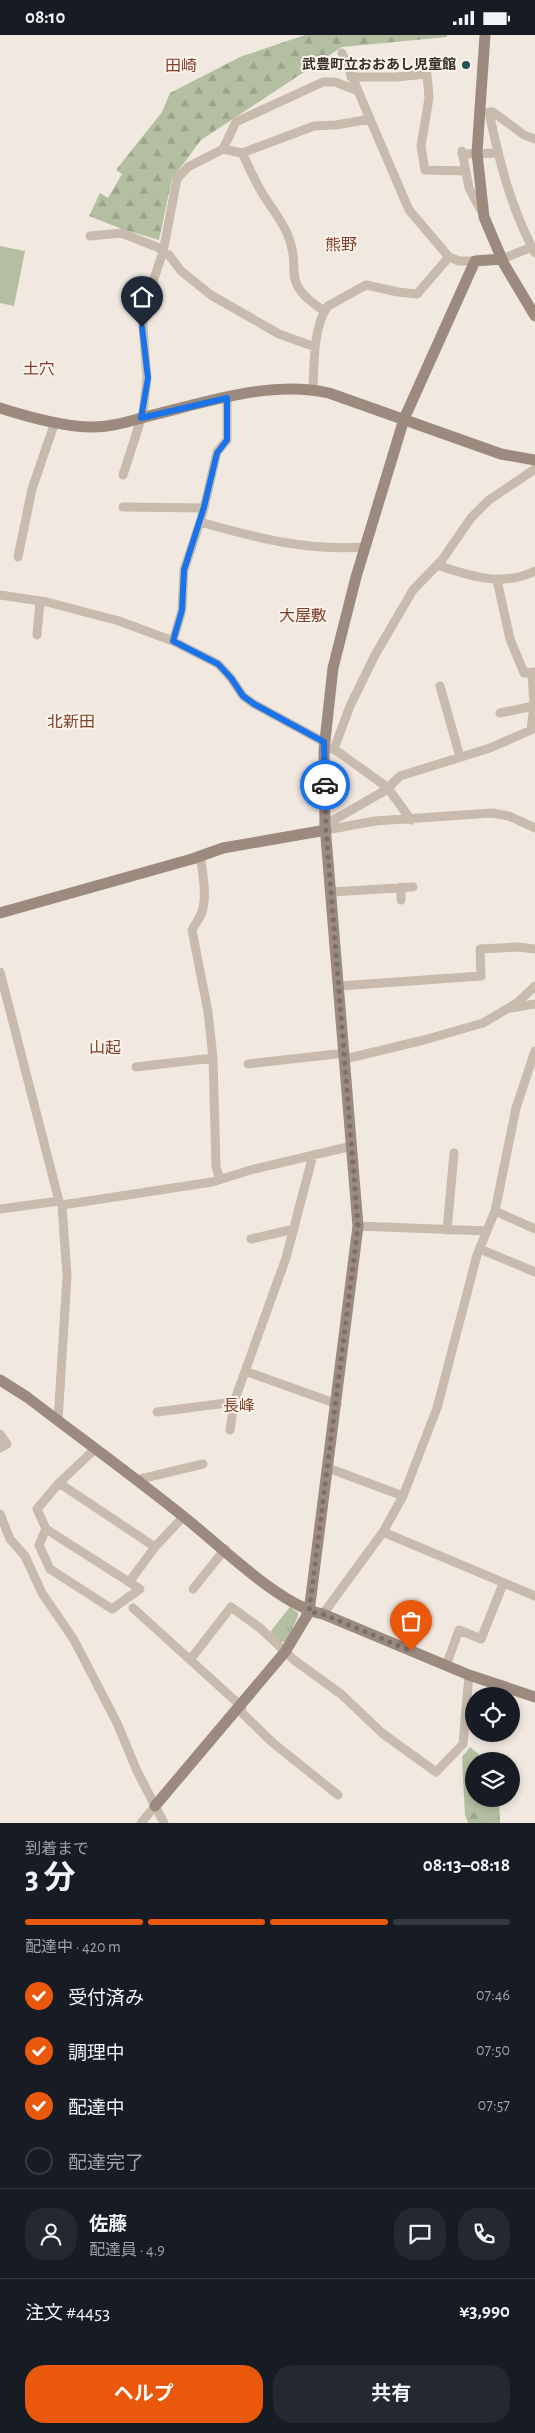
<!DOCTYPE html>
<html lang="ja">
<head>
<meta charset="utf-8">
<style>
	:root { --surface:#171b24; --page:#242831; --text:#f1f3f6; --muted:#9ea1a6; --line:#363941; --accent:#ea580c }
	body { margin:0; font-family:"Alegreya Sans","Noto Sans JP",sans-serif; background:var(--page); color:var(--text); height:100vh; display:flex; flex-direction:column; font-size:19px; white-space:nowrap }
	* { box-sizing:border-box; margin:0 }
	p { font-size:16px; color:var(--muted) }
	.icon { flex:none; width:28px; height:28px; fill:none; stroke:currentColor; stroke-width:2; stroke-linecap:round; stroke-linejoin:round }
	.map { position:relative; height:1788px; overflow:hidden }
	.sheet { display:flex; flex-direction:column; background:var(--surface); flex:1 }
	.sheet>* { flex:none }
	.tools { position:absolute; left:465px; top:1652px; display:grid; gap:10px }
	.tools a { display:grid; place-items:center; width:55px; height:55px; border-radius:50%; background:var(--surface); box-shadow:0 2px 8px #0003; font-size:25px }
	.pin { position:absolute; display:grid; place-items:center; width:42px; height:42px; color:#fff; margin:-51px -21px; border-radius:50% 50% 50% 0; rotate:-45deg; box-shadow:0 0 5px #0007 }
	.pin .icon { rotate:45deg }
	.courier { position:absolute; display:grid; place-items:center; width:50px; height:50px; margin:-25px; border:4px solid #1a73e8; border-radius:50%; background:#fff; color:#222; box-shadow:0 1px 6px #0007 }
	.head em { font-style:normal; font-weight:700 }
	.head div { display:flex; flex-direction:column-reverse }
	.head { display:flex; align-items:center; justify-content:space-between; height:85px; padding:0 25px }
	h1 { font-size:32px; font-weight:700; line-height:38px }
	.bar { display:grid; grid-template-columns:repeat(4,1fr); gap:8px 5px; align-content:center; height:60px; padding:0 25px }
	.bar i { height:6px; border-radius:4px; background:var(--line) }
	.bar .active { background:var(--accent) }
	.bar p { grid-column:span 4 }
	.line { display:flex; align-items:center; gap:12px; padding:0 25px; border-top:1px solid var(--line) }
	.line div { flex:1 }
	.round { display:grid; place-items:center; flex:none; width:52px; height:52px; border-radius:20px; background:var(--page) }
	ol { padding:0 25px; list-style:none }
	li { display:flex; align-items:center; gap:15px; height:55px }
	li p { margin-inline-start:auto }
	li .icon { padding:5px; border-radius:50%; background:var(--accent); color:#fff; stroke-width:4 }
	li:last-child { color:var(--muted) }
	li i { width:28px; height:28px; border:2px solid var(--line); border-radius:50% }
	.cta { display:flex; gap:10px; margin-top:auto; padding:10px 25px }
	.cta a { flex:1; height:58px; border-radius:20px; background:var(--accent); color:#fff; font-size:20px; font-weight:700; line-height:58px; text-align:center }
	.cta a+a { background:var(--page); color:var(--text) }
	.status { display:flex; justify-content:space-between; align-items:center; height:35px; padding:0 25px; background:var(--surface); direction:ltr }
	.status svg { height:14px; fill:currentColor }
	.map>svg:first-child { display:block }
	.grass { fill:#b4bfa1 }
	.forest { fill:url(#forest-firs) }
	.park { fill:url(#park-tufts) }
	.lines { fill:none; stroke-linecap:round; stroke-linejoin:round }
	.street { stroke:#c8baac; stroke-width:9 }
	.secondary { stroke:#9c8a7e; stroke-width:11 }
	.done { stroke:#78706a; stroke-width:5; stroke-dasharray:0 9 }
	.route { stroke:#1a73e8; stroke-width:6 }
	.poi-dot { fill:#235156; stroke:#f9f3ec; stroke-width:2 }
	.labels { text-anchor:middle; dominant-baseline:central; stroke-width:4; stroke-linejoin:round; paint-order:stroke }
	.poi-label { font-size:14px; font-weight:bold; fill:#372f2b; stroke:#f9f3ec; text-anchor:end }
	.quarter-label { font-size:16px; fill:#80412a; stroke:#f9f3ec }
</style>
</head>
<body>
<div class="status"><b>08:10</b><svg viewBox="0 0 49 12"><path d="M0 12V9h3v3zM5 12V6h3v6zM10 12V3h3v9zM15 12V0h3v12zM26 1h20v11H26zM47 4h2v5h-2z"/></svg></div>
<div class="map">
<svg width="535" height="1788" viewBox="0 0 535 1788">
	<defs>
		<pattern id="forest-firs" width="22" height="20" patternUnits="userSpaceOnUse" patternTransform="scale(1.25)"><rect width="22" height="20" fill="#b4bfa1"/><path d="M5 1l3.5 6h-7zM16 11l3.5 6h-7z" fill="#9ba48b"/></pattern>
		<pattern id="park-tufts" width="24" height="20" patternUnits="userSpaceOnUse" patternTransform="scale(1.25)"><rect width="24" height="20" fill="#b4bfa1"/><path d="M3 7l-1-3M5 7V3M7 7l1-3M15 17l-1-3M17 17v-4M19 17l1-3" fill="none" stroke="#9ba48b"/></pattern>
	</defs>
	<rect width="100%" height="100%" fill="#f1e9e0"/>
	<path class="grass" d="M0 211 25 216 14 271 0 268Z"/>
	<path class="forest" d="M305 0H447V2L342 12 201 105 172 144 159 205 122 194 89 181 100 158 108 163 122 139 116 135 162 77 170 58 240 22Z
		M470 1712 487 1726H474V1764H499L500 1788H468L465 1780 462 1722Z"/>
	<path class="park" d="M290 1572 298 1578V1581L287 1606 281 1607 270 1597Z"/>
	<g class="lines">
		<path class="street" d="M342 18 370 84
			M351 42H396L427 39 429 63 421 111 425 135 465 136
			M535 104 524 100 493 77H489C499 126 511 173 535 218
			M223 114 242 118C248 130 254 144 261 156 269 170 280 183 287 198 304 237 277 245 324 276
			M462 116 469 153 482 177
			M242 118 314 91 336 90 370 84 409 175 449 222 459 226H475
			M462 119 497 118
			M90 201 121 198 157 212 169 220 181 236 211 260 279 299 315 312
			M502 224 532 212
			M313 354C314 330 313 291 328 271L366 250 398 257 417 259 449 222
			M123 440 143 378 147 343 142 279 163 217 177 144 188 132 223 114 236 87 323 47H335L356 55
			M123 472 204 473 200 487C257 503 305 516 365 512
			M204 473 217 417 227 405V363
			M18 522 32 454 55 387
			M437 530C469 541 503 552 535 536
			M497 545 510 604 524 638 535 637
			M0 560 47 567 119 586 173 606 218 629 231 643 243 661 254 669 324 707
			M37 600 40 566
			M173 606 182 575 184 535 200 487
			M440 651 460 722
			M500 678 534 671
			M329 714H334L387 752 411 785
			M334 714 350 671 375 620 413 555 442 525 471 483 489 465 535 434
			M325 790 386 755 400 741 490 713 531 695 534 671 532 637
			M326 795 375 786 492 778 509 781 535 793
			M200 821C203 838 207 860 202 877 200 883 195 889 192 895L208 977 213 1023 216 1132 220 1144
			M401 852V865
			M332 857 413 852
			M0 937 59 1166 62 1170 67 1241 58 1386
			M339 951 481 941 480 914 518 912 535 914
			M511 973 535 969
			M345 1024 424 1005 483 988 517 968 535 951
			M248 1029 345 1018
			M136 1032 213 1023
			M62 1170 212 1147 254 1134 352 1111
			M0 1174 59 1166
			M495 1176 535 1194
			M358 1191 487 1196
			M447 1195 454 1118
			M251 1204 294 1194
			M480 1214 535 1237
			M245 1336 337 1369
			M157 1377 234 1367
			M230 1395 234 1367 286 1223 313 1120
			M0 1399 7 1409 0 1413
			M328 1433 403 1461
			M136 1445 203 1429
			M59 1448 155 1512
			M0 1479 10 1504 25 1521 42 1558 74 1605 117 1688 137 1736 164 1788
			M46 1494 140 1554 112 1574 50 1534 39 1510 46 1494 37 1474 59 1448 95 1414
			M383 1497 535 1561
			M130 1546 155 1512 184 1481
			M193 1554 225 1514
			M133 1573 241 1671 242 1678 273 1708 338 1760
			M323 1579 383 1497 403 1461 437 1373 477 1220 495 1176 516 1073 535 1016
			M190 1625 231 1572 260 1593 294 1625 341 1659 382 1698 436 1737 463 1709 469 1640
			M446 1631 459 1595 481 1604 503 1549
			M141 1788 155 1771"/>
		<path class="secondary" d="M485 0 477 118 484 182 504 229 535 281
			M0 373C28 382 59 391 89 392 109 393 130 386 149 381 207 367 270 345 329 358L501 419 535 425
			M0 878 192 824 223 813 326 795
			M0 1345 27 1362C79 1402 133 1441 184 1482 220 1510 281 1572 323 1579L469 1640 535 1662
			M155 1771 285 1617 309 1577 358 1191 325 790 324 715 333 633 356 542 404 384 475 226 502 224"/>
	</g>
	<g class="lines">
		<path class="done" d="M325 750 326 795 358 1191 309 1577 323 1579 411 1616"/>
		<path class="route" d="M142 292 148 343 141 383 227 363V405L217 418 204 472 184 535 182 575 173 606 218 629 231 643 243 661 254 669 324 707 325 750"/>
	</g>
	<circle class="poi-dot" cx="466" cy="30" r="5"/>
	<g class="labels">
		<g class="poi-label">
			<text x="456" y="30">武豊町立おおあし児童館</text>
		</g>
		<g class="quarter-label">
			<text x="181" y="31">田崎</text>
			<text x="341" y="210">熊野</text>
			<text x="39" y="334">土穴</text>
			<text x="303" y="581">大屋敷</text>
			<text x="71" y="687">北新田</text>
			<text x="105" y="1013">山起</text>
			<text x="239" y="1371">長峰</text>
		</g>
	</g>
</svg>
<div class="tools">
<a><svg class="icon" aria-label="locate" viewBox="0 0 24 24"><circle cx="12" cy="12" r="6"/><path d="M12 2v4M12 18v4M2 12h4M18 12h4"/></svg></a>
<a><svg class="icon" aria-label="layers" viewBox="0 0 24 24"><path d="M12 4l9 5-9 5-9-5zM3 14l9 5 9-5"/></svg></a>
</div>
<div class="pin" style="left:411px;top:1616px;background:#ea580c"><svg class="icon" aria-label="bag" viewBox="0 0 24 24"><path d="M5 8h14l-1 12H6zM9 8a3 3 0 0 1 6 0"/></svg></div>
<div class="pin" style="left:142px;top:292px;background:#1f2937"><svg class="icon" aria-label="home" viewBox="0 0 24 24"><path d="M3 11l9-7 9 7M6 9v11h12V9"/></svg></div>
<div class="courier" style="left:325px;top:750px"><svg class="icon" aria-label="car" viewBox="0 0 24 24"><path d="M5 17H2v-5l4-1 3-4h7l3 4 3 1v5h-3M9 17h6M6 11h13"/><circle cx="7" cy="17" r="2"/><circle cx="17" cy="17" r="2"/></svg></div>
</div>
<section class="sheet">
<div class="head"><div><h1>3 分</h1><p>到着まで</p></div><em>08:13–08:18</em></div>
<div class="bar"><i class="active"></i><i class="active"></i><i class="active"></i><i></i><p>配達中 · 420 m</p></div>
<ol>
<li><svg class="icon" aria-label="check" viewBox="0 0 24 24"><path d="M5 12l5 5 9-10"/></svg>受付済み<p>07:46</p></li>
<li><svg class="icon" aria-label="check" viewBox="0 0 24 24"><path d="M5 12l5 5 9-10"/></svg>調理中<p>07:50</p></li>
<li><svg class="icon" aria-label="check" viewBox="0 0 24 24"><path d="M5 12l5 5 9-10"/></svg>配達中<p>07:57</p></li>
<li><i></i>配達完了</li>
</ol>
<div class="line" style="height:90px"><a class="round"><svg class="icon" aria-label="person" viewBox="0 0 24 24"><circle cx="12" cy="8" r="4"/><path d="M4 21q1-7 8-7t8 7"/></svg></a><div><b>佐藤</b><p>配達員 · 4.9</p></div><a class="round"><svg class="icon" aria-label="chat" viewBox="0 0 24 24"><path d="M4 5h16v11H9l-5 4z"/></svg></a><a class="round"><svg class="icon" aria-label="phone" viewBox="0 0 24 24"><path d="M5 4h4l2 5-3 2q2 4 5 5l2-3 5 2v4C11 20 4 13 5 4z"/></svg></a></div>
<div class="line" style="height:65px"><div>注文 #4453</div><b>¥3,990</b></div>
<div class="cta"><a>ヘルプ</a><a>共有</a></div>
</section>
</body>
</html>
